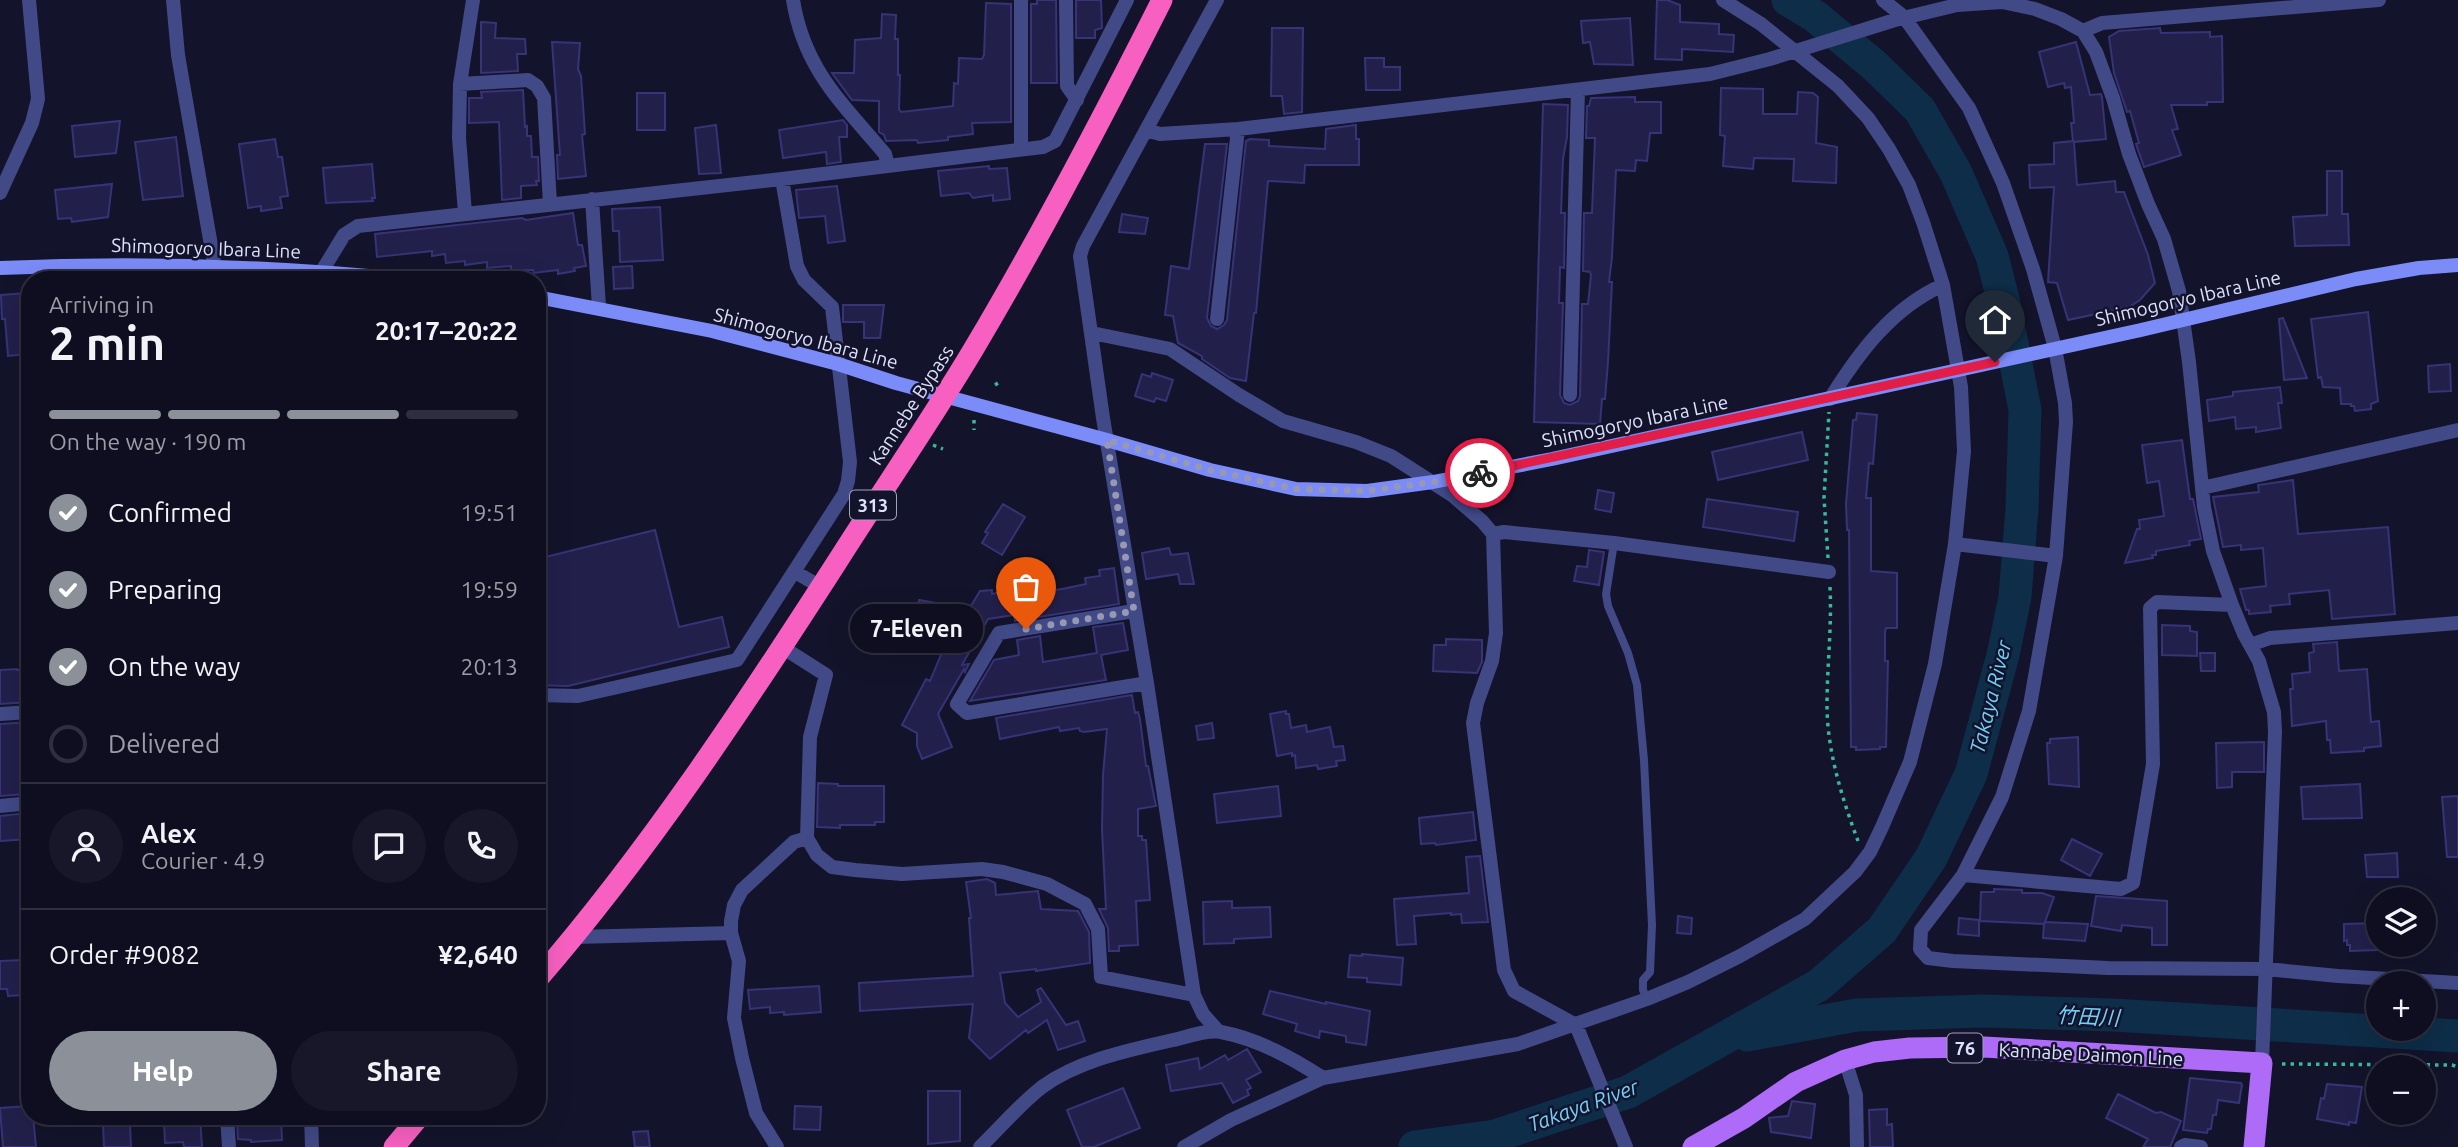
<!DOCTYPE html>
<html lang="en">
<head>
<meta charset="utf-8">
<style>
	:root { --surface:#0e0e20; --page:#171729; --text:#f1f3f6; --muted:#9b9ca5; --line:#2e2e3e; --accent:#8c9099 }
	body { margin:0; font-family:Ubuntu,"Noto Sans JP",sans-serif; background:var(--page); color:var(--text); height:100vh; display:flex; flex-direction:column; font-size:26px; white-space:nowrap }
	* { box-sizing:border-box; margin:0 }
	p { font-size:23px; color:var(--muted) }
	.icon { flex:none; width:38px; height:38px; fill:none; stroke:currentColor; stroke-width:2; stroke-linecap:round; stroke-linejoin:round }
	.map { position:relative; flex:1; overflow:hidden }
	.details { position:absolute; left:21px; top:271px; width:525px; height:854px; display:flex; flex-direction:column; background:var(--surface); border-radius:28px; box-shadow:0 7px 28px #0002,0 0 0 2px var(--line) }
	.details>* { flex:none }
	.controls { position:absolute; left:2366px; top:887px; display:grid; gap:14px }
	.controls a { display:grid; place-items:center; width:70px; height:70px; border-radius:50%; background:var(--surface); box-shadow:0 7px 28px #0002,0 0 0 2px var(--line); font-size:35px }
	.pin { position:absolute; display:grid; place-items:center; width:60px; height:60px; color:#fff; margin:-72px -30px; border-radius:50% 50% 50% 0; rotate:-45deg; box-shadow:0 0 7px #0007 }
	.pin .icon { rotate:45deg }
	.courier { position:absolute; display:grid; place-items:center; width:70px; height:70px; margin:-35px; border:5px solid #e11d48; border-radius:50%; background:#fff; color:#222; box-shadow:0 2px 9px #0007 }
	.bubble { position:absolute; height:49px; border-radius:24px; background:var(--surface); box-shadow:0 7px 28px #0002,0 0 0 2px var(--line); font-size:23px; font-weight:700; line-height:49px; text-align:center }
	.summary em { font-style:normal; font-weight:700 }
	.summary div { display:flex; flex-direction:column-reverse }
	.summary { display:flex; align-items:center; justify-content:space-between; height:119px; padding:0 28px }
	h1 { font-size:46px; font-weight:700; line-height:52px }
	.bar { display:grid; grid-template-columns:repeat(4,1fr); gap:10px 7px; align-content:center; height:84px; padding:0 28px }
	.bar i { height:9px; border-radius:5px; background:var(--line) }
	.bar .current { background:var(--accent) }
	.bar p { grid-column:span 4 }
	.line { display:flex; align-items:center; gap:18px; padding:0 28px; border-top:2px solid var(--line) }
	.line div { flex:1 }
	.round { display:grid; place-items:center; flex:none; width:74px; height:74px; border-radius:37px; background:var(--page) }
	ol { padding:0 28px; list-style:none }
	li { display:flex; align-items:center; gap:21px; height:77px }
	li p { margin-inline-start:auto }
	li .icon { padding:7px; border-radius:50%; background:var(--accent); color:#fff; stroke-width:4 }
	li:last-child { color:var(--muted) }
	li i { width:38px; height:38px; border:4px solid var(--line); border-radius:50% }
	.cta { display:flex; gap:14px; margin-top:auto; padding:14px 28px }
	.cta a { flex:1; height:80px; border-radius:42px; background:var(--accent); color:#fff; font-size:28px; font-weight:700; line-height:80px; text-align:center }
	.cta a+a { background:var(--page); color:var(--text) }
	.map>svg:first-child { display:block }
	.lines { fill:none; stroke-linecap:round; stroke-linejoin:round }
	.river { stroke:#0e2d48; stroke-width:33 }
	.building { fill:#22204b; stroke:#363376; stroke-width:2 }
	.path { stroke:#38b89c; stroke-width:3.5; stroke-dasharray:3.5 5; stroke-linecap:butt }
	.lane { stroke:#414987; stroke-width:8 }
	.street { stroke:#414987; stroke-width:14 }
	.secondary { stroke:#7b8bf8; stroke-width:14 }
	.primary { stroke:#ad6bf7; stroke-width:21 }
	.highway { stroke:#f760c0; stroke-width:21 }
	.done { stroke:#9798b4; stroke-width:7; stroke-dasharray:0 12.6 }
	.route { stroke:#e11d48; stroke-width:9 }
	.labels { text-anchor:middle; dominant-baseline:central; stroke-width:5; stroke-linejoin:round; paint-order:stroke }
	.shield { fill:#13132b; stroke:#a1a2be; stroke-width:2 }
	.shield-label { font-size:18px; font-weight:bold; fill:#dee0fd }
	.street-label { font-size:19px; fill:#dee0fd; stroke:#13132b }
	.water-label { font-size:21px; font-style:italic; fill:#72cff8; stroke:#13132b }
</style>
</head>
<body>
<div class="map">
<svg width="2458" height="1147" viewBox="0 0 2458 1147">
	<rect width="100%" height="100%" fill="#13132b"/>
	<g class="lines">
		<path class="river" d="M1747 1035 1857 1015 1983 1011 2113 1015 2458 1036
			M1415 1147 1495 1136 1628 1092 1819 985 1882 930 1931 858 1971 774 2003 655 2015 597 2022 508 2025 410 2004 303 1992 256 1956 173 1920 110 1875 66 1816 17 1788 0"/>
	</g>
	<path class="building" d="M1037 0H1056L1057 83H1031V4H1037Z
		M1076 0H1101L1102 28 1095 30V38H1076Z
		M1657 0H1667L1680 5V22L1719 24V34L1734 35 1733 52 1682 49V60L1655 59Z
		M986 3 1011 4V122L972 123 973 134 948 137V140L918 143 917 140 886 141 884 135 879 132V101L852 100 832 73H854L855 40 881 38 882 14 896 15 895 39H898V75H900L899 109 901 112 953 106 954 83 958 84 959 58 982 59 984 55Z
		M1630 18 1633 65 1594 64 1590 42 1583 43 1581 21Z
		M481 22 496 23 495 38 525 39 526 54H517L518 71 481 73Z
		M1272 28H1303L1302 112 1284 114 1282 96H1271Z
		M2160 28 2161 33 2210 32V37L2222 36 2223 102H2207V105H2171L2178 129 2172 130 2181 155 2144 167 2136 144 2139 143 2130 111 2127 112 2114 73 2109 37 2119 31Z
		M552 42 580 43 578 69 581 76 585 134 582 135 586 176 558 179 557 155H560Z
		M2076 42 2090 95 2101 94 2102 97 2106 139 2074 142 2077 185 2115 181 2116 192H2124L2148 255 2155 283 2140 300 2129 307 2068 320 2057 283 2048 282 2054 187 2030 188 2029 165 2054 164V143L2073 141 2071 123H2074L2071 87 2065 88 2064 83 2048 87 2039 52Z
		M1365 58H1384V67H1400V90H1366Z
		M1721 88 1763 89V114H1797L1798 92 1813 93 1818 97 1816 143 1837 147 1836 183 1793 181 1794 159 1754 158 1753 169 1723 166 1725 136 1720 135Z
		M523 90 525 127 527 126V136H531L532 157H538L539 181H536L537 185 521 186V198L502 200 499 122 469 123V98H482L481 92Z
		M637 93H665V130H637Z
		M1635 97V102H1661V133H1650L1647 161 1636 160 1635 171 1616 170 1612 257 1609 282H1612L1608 362 1605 399H1602L1600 424 1534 422 1543 104 1568 105 1567 137 1563 159 1561 213H1565L1564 268 1560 267 1559 303H1563L1560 395 1564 403 1570 405 1578 401 1580 396 1582 304H1588L1591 275 1590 272 1583 271 1584 213H1592L1595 138H1586L1587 106H1589L1591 98Z
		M843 120 847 125V137H839L841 162 827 164 826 152 783 158 779 130Z
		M120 121 116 153 75 157 72 126Z
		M716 125 721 173 699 174 695 128Z
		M1356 125V139H1359V165H1305L1304 183 1268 181 1256 313H1254L1246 381 1230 378 1202 359V356L1178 343 1173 316 1165 315 1171 266 1189 269 1205 144H1227L1207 318 1211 326 1217 329 1224 325 1227 320 1246 141 1250 139 1269 140V146L1325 149 1326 129Z
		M176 137 183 196 143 200 135 142Z
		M275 139 278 157H282L288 196 280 197 282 208 261 211V206L248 208 239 144Z
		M372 164 375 198H372L373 201 326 203 323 168Z
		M989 166V169L1007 168 1010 199 993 201V195L973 198 969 193 941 196 938 171Z
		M2327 171H2342V214H2348L2349 245 2295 246 2293 217 2327 215Z
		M112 184 108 217 72 222 71 218 58 219 55 190Z
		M837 186 845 241 828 243 825 216 799 218 796 190Z
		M660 207 663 260 620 262 619 231H613L612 209Z
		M573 213 578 245H582L586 266 574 268 575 271 558 274V270L534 273 533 270H511V266L487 268V262L465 265V261L446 263 445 254 432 256V251L377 257 375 234 522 218 526 220Z
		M1122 214 1148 218 1145 234 1119 232Z
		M632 266 633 288 614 289 613 267Z
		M26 293 27 305H30L28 354 8 356 5 319H2L1 295Z
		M843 305H884L880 338H864V322H843Z
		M2368 312 2378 401 2371 404V409L2355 411 2354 406H2351V404H2341L2340 388 2323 387 2321 377 2318 378 2311 319Z
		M2283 318 2307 378 2284 380 2279 319Z
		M2450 364 2451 391 2429 392 2428 366Z
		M1152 373 1173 380 1166 401 1156 398 1154 402 1135 396 1142 374 1151 377Z
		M2280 387 2282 403H2278L2281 428 2256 432V427L2236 429 2235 417 2209 421 2207 400 2233 396V392Z
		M1857 413 1877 415 1873 464 1869 463 1866 498H1871V571L1897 573V628H1886L1885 632V661H1888L1886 747H1880V749L1856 750V747H1851L1849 530H1847L1846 504 1853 420H1856Z
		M1802 432 1808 460 1718 480 1712 452Z
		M2182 440 2190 499H2193L2201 539 2189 541 2190 545 2156 551V555H2152L2153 558 2125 563 2137 529H2140L2139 520 2164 516 2159 481 2147 483 2142 445Z
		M2293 480 2298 534 2388 527 2395 614 2332 619 2329 590 2289 594 2290 604 2270 606 2271 612 2249 614V610H2246L2240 589 2266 586 2263 548 2241 550V545L2223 547 2213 497 2259 492 2258 485Z
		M1598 490 1614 493 1611 512 1595 509Z
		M1707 499 1798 512 1794 541 1703 527Z
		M1003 504 1025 517 1002 555 982 543 988 533 985 532Z
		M655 530 679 627 722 617 729 647 568 686 537 685V559Z
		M1169 548 1171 555 1188 553 1194 584H1180L1178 574 1146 579 1142 553Z
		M1589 550 1604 552 1599 585 1574 581 1577 566 1587 567Z
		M1114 568 1119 604 1015 621 1014 615 988 619 962 665 969 664 965 672 964 669 938 714 952 747 922 759 917 746V733L902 725 926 679 930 681 951 631 915 625 919 600 969 609 980 591 992 590V594L1020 589 1021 596 1067 588 1086 584 1085 578 1100 576 1099 570Z
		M1123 623 1128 650 1101 655 1106 680 970 701 994 660 1019 655 1017 640 1040 636 1043 662 1097 653 1093 627Z
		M2162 625 2190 626V631L2197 632V656L2162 655Z
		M1446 639 1482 640V662L1477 673 1433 671 1434 645H1446Z
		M2337 642 2339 671 2367 669 2371 722 2379 721 2381 746 2364 748V751L2331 753 2330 740H2327L2326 721 2292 726 2290 689H2293L2292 674 2310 672 2309 653 2314 652 2313 644Z
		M2200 653H2215V671H2201Z
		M17 669V670H30V702L0 704V670Z
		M1132 695 1135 713 1138 712 1140 719 1146 766H1148L1156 806 1138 809V836H1142V840H1146L1150 900 1136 901 1138 945 1119 946V951H1109L1108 928 1099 909H1106L1102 830 1103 775 1107 729 1084 732 1080 731 1079 728 1060 731 1059 727 1000 739 996 718Z
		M1286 711V714H1289L1291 728 1306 725 1307 732 1330 727 1334 747 1343 746 1345 760 1336 761 1337 766 1318 769 1317 765 1296 768 1295 755 1292 756V753L1277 756 1270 714Z
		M30 722V788L25 789 26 794 0 796V724Z
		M1212 723 1214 738 1198 740 1196 726Z
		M2078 737 2079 787 2049 784 2047 743H2050V739Z
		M2264 742V772H2232V787L2217 788 2216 743Z
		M818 783 838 784V786H884V822H875V825H840V828L817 827Z
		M2360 784 2362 818 2303 819 2301 787Z
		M1278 786 1281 816 1217 823 1214 794Z
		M2458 796V857H2447L2442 797Z
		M1473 812 1476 840 1436 845 1435 843 1421 844 1419 818Z
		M27 813V819H30V839L0 841V816Z
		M2072 839 2102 854 2090 876 2061 860Z
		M2397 853 2398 877H2367L2365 855Z
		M1480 856 1488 922 1462 923 1461 914 1451 915V913L1414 916 1416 944 1397 945 1394 899 1469 893 1466 857Z
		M987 879 995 883 996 895 1038 891 1041 909 1078 911 1089 932 1090 963 1036 971V969L1000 973 1005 1003 1018 1017 1041 1002 1037 990 1041 988 1066 1025 1078 1021 1085 1041 1058 1050 1047 1020 1028 1033 1026 1030 990 1059 969 1038 973 1004 860 1011 859 983 973 976 969 918H971L966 882Z
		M1994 889 2022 890V893H2042L2054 897 2045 922 2088 924 2085 941 2043 938 2044 924 1980 921 1981 892H1994Z
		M2096 896 2167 901V945H2152V928L2122 925 2121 931 2091 926Z
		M1232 901V908L1270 907 1271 937 1234 939V943L1204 944 1203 902Z
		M1678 916 1692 918 1691 934 1677 933Z
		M1959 918 1979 920V936L1958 934Z
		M2378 923V950L2350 951V945H2347V940L2344 941V924Z
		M1362 954 1403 958 1401 985 1367 982V978L1348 977 1350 955 1362 956Z
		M23 960 25 995 8 996 7 989H0V961Z
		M819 986 821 1012 784 1015V1012L770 1013V1007L750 1009 748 990Z
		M1270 991 1326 1004V1002L1370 1011 1366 1045 1346 1042V1036L1320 1031 1319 1038 1295 1031 1297 1024 1263 1014Z
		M1247 1049 1261 1072 1246 1080 1251 1088 1247 1090 1249 1095 1233 1103 1222 1083 1171 1091 1166 1065 1198 1058 1200 1069 1225 1055 1228 1060Z
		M2190 1078 2241 1083 2242 1085 2239 1103 2218 1100 2216 1115H2213L2211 1129H2208L2207 1133 2183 1130Z
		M2327 1084 2362 1087 2356 1123 2349 1122V1125L2317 1119 2321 1098 2324 1099Z
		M1123 1088 1140 1128 1094 1147H1082L1067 1110Z
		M928 1091H960V1141L928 1144Z
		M2118 1094 2156 1113 2161 1112 2181 1121 2170 1147H2143L2148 1139 2106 1118Z
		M1792 1101 1815 1104 1811 1138 1771 1132 1769 1118 1788 1116Z
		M27 1106 28 1114 33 1116 36 1147H3L0 1108Z
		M795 1106 821 1107 820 1130 794 1129Z
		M1887 1109V1125L1892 1124 1893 1147H1870L1869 1110Z
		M167 1116H200L202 1147H184L183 1142 165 1143 164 1121H168Z
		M237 1116 281 1118 282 1140 251 1142V1140L238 1139Z
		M130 1125 131 1147H104L103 1126Z
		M648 1131 650 1147H635L633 1132Z"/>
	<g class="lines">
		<path class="path" d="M995 385 1001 381
			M974 420V430
			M933 445 943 449
			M1828 558 1824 498 1829 412
			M1830 587C1832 627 1827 666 1827 705 1827 751 1842 798 1858 841
			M2282 1064 2452 1065 2458 1067"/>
		<path class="lane" d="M1614 543 1606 594 1608 606 1628 653 1637 685 1644 760 1652 925 1650 972 1643 980V990L1647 999"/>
		<path class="street" d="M173 0 178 55 217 280
			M793 0C804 69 842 103 885 154L888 165
			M1066 0 1067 86 1077 100
			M1883 0 1904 17 1969 108 2003 183 2033 269 2055 348 2065 403 2066 422 2056 556 2029 711 2002 797 1963 875 1921 930 1920 949 1928 958 1953 961 2108 968 2266 969 2338 976 2458 983
			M2083 31 2102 23 2379 0
			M460 84 528 80 537 86 544 98 550 204
			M1146 130 1217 0
			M1021 148V0
			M0 193 32 123 38 99 29 0
			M592 199 599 307
			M465 213 459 138 460 84 473 0
			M322 271 344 235 358 226 782 179 1043 147 1055 141 1127 0
			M1217 319 1238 129
			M1092 333 1170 349 1239 395 1283 421 1356 442 1391 456 1452 495 1482 521 1493 534 1496 633 1492 661 1477 703 1473 723 1504 970 1514 991 1576 1025 1626 1147
			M1570 395 1578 90
			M1830 399C1859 352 1892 308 1943 285
			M2202 488 2458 430
			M1493 534 1504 532 1614 543 1829 572
			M1955 544 2056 556
			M795 572 821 587
			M1134 611 999 633 957 704 967 713 1147 683
			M2250 645 2270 638 2458 623
			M782 647 826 675 810 737 807 838 817 855 832 867 855 870 902 874 982 869 1003 872 1047 884 1085 904 1098 929 1101 977 1194 995
			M537 695 578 696 737 660 844 494 848 481 850 462 832 307 804 280 797 266 782 179
			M0 714 30 712
			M0 806 30 803
			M1963 875 2121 889 2133 883 2153 764 2150 608 2157 602 2232 605
			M575 937 731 933
			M1218 1031 1203 1014 1194 995 1147 683 1103 418 1080 256 1083 246 1146 130 1160 134 1238 129 1710 74 1770 59 1895 20 1957 5 2002 2 2035 9 2061 19 2083 31 2096 52 2113 98 2129 154 2148 204 2164 239 2179 291 2189 362 2204 507 2213 551 2232 605 2244 634 2259 661 2274 712 2275 732 2262 1063
			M1845 1060 1856 1095 1857 1147
			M227 1116 229 1147
			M311 1116 312 1147
			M777 1147 756 1113 742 1058 734 1018 739 961 731 933V921L734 905 742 890 794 842 807 838
			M980 1147C1000 1128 1020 1104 1042 1087 1079 1060 1130 1050 1173 1040 1187 1037 1207 1029 1221 1032 1258 1039 1292 1058 1323 1078
			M1184 1147 1231 1120 1323 1078 1518 1044 1647 999 1688 982 1740 956 1805 919 1855 872 1870 852 1882 827 1910 762 1935 664 1955 544 1964 451 1961 387 1943 285 1923 222 1909 185 1889 149 1868 118 1838 86 1761 24 1723 0
			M2181 1147 2185 1145 2201 1147"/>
		<path class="secondary" d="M0 268C137 262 274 266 410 280
			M537 297 712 331 838 364 896 383 1107 440 1210 470 1296 489 1367 491 1433 482 1552 459 2141 330 2356 279 2419 268 2458 265"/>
		<path class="primary" d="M1693 1147 1744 1118 1796 1082 1845 1060 1874 1052 1910 1048 1984 1047 2262 1063 2254 1147"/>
		<path class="highway" d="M537 980C648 852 745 705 837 562 882 491 930 422 973 350 1041 236 1102 119 1162 0
			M394 1147 420 1116"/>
	</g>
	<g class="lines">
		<path class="done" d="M1026 629 1134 611 1107 440 1210 470 1296 489 1367 491 1433 482 1480 473"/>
		<path class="route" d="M1480 473 1995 362"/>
	</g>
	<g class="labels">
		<g class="shield">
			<rect x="850" y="490.5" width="46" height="29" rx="5"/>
			<rect x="1947.5" y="1033.5" width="35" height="29" rx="5"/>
		</g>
		<g class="shield-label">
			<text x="873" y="505">313</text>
			<text x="1965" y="1048">76</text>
		</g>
		<g class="street-label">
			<text transform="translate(206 248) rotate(2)">Shimogoryo Ibara Line</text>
			<text transform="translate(2188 298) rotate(-13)">Shimogoryo Ibara Line</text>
			<text transform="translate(806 338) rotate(15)">Shimogoryo Ibara Line</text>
			<text transform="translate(911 405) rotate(-57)">Kannebe Bypass</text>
			<text transform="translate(1635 421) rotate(-12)">Shimogoryo Ibara Line</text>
			<text transform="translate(2091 1054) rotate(3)">Kannabe Daimon Line</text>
		</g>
		<g class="water-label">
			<text transform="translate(1990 697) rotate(-76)">Takaya River</text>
			<text transform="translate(2088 1016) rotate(3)">竹田川</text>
			<text transform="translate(1583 1105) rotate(-20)">Takaya River</text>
		</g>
	</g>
</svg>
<div class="controls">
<a><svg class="icon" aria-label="layers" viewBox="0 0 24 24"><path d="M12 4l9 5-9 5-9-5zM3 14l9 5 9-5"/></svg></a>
<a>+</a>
<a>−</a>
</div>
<div class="pin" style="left:1026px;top:629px;background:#ea580c"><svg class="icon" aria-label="bag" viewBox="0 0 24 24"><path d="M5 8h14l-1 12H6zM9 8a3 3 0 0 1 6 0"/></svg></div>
<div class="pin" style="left:1995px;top:362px;background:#1f2937"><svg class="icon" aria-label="home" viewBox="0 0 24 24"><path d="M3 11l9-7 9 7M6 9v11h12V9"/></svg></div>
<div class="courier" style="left:1480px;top:473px"><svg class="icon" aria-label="bike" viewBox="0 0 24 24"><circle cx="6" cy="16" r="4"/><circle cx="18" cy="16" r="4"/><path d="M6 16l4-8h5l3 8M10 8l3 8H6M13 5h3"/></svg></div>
<div class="bubble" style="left:850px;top:604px;width:133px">7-Eleven</div>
<section class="details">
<div class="summary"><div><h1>2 min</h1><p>Arriving in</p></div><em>20:17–20:22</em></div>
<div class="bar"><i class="current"></i><i class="current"></i><i class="current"></i><i></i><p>On the way · 190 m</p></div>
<ol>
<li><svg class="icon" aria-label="check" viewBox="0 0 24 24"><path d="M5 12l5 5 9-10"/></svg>Confirmed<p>19:51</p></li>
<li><svg class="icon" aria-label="check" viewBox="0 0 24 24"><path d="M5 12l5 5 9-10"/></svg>Preparing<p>19:59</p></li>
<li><svg class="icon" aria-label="check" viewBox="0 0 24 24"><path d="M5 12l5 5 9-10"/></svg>On the way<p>20:13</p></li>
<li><i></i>Delivered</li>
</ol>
<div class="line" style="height:126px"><a class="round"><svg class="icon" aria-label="person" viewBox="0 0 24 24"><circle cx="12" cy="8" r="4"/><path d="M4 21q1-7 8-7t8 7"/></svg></a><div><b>Alex</b><p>Courier · 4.9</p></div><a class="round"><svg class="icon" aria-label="chat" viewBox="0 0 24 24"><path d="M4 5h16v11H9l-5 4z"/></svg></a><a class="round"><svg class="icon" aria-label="phone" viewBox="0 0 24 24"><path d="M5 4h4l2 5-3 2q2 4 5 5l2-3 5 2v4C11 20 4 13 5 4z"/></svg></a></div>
<div class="line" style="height:91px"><div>Order #9082</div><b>¥2,640</b></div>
<div class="cta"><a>Help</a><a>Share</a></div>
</section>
</div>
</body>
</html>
